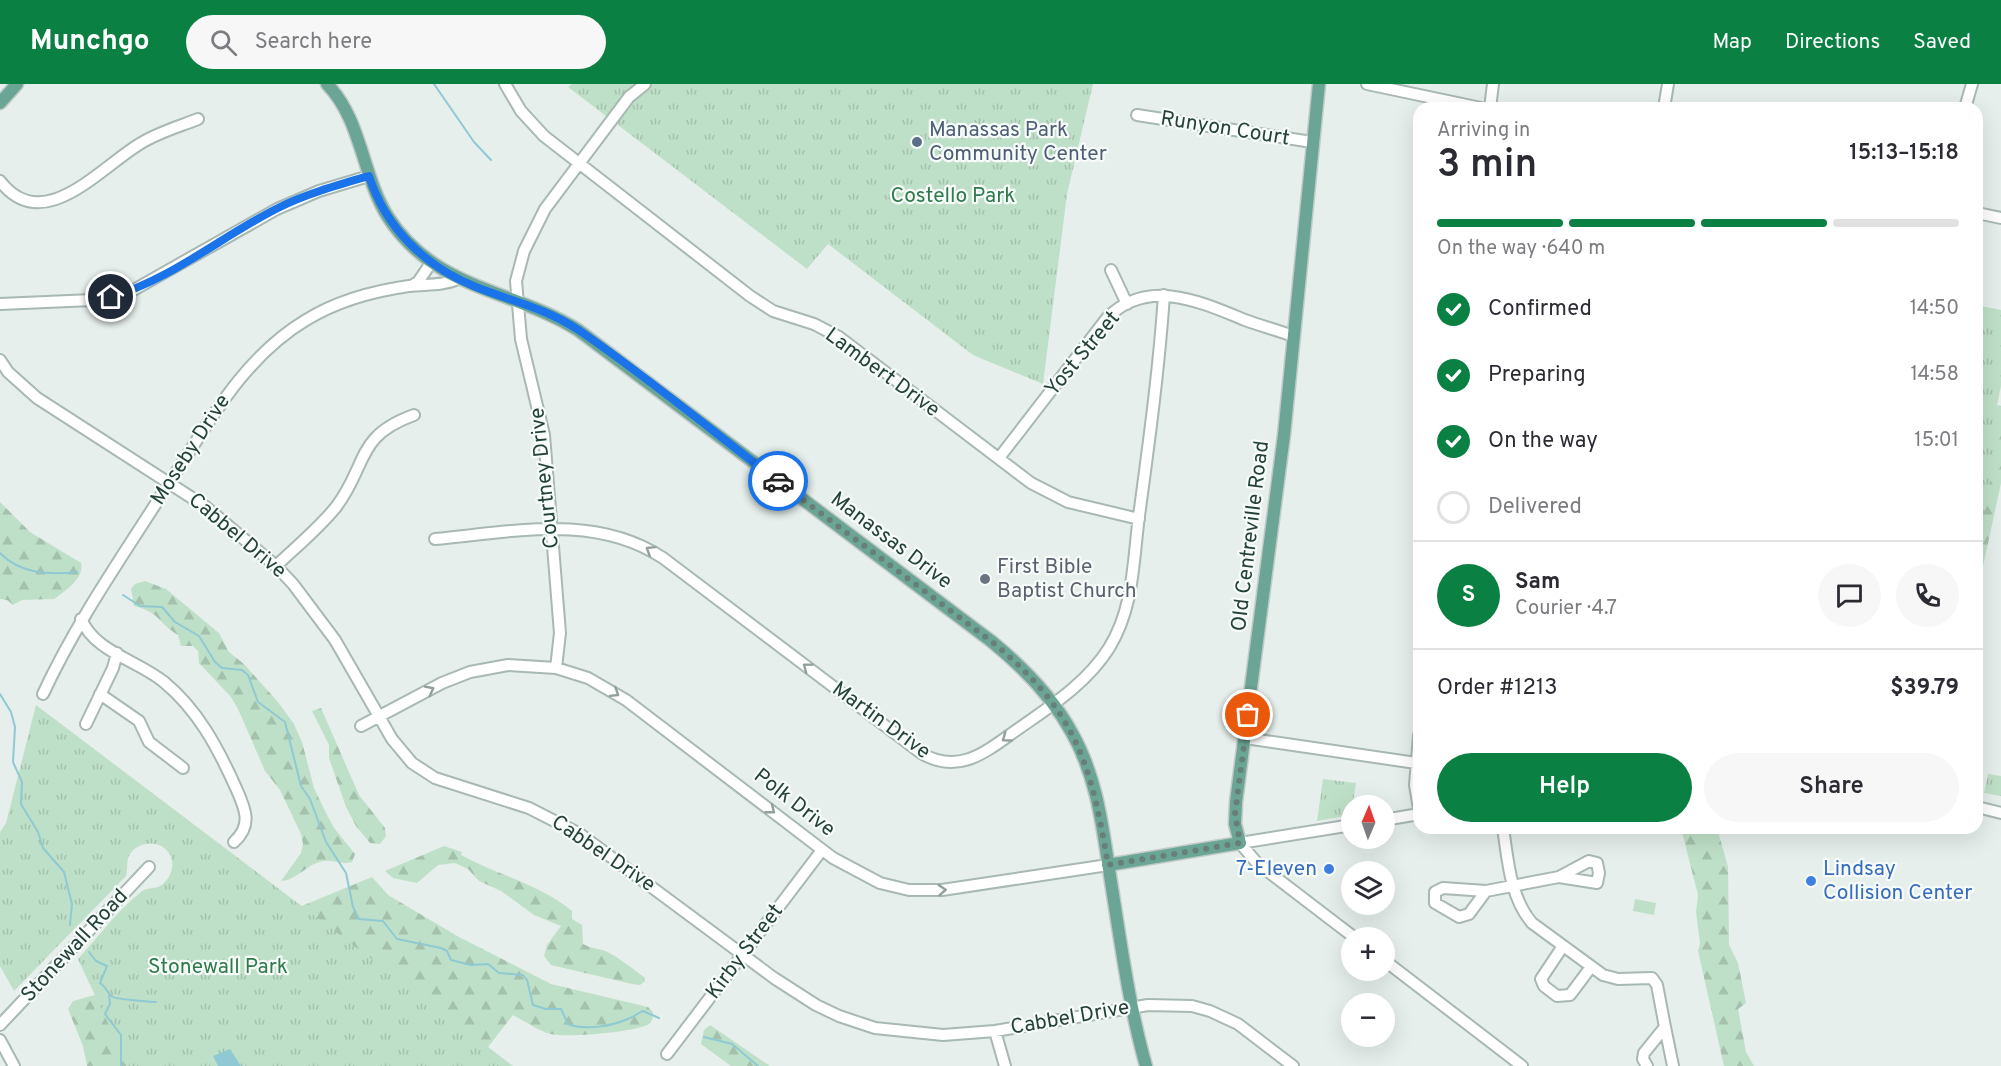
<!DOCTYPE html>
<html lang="en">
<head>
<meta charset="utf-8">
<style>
	:root { --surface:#fff; --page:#f7f7f7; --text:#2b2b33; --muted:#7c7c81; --line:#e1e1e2; --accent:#0b8043 }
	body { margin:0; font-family:Overpass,sans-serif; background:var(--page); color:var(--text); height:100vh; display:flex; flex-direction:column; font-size:22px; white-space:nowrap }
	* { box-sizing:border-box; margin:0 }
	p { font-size:20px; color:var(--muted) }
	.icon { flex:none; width:33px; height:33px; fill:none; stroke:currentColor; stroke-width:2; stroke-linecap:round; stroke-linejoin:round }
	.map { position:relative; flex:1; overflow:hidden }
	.side { position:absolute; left:1413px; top:18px; width:570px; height:732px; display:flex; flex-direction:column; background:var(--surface); border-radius:18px; box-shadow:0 6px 24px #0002 }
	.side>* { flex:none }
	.needle { width:39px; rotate:2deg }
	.buttons { position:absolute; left:1341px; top:711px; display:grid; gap:12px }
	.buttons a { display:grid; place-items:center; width:54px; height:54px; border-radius:50%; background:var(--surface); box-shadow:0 6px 24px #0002; font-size:30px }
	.pin { position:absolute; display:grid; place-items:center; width:51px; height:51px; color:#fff; margin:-26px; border:3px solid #fff; border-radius:50%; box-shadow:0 2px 6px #0007 }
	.courier { position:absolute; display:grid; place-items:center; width:60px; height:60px; margin:-30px; border:4px solid #1a73e8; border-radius:50%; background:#fff; color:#222; box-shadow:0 2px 8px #0007 }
	.headline em { font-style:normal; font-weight:600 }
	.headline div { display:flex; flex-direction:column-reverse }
	.headline { display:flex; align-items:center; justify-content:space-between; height:102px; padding:0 24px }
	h1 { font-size:39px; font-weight:600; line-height:45px }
	.bar { display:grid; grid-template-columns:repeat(4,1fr); gap:9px 6px; align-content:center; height:72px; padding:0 24px }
	.bar i { height:8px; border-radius:4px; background:var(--line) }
	.bar .selected { background:var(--accent) }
	.bar p { grid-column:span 4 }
	.line { display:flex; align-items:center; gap:15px; padding:0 24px; border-top:2px solid var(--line) }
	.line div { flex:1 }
	.round { display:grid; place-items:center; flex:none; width:63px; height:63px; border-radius:32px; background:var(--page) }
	ol { padding:0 24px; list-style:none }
	li { display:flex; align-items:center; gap:18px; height:66px }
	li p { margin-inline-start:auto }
	li .icon { padding:6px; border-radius:50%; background:var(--accent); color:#fff; stroke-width:4 }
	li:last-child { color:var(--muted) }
	li i { width:33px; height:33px; border:3px solid var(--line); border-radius:50% }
	.action { display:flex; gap:12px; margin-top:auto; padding:12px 24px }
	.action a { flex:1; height:69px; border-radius:36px; background:var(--accent); color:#fff; font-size:24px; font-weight:600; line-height:69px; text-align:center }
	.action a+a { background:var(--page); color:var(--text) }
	header { display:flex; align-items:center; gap:36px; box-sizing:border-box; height:84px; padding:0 30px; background:var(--accent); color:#fff }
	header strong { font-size:28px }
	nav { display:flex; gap:33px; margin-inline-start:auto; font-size:21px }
	.search { width:420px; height:54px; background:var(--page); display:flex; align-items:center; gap:15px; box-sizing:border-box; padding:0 21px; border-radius:33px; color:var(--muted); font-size:22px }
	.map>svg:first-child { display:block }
	.forest { fill:url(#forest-firs) }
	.park { fill:url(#park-tufts) }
	.water { fill:#8ec9d4 }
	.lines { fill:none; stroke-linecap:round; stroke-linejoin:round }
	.stream { stroke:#8ec9d4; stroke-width:2 }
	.minor-casing { stroke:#a8b8b2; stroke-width:14 }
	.major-casing { stroke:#c2cac8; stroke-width:15 }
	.minor { stroke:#fff; stroke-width:10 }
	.major { stroke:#6aa596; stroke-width:12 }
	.oneway { stroke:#92a09c }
	.done { stroke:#687f78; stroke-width:6; stroke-dasharray:0 10.8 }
	.route { stroke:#1a73e8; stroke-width:8 }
	.service-dot { fill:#5c6f8a; stroke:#f7fbf9; stroke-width:2 }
	.worship-dot { fill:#6b7280; stroke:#f7fbf9; stroke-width:2 }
	.shop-dot { fill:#3f7fe0; stroke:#f7fbf9; stroke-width:2 }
	.labels { text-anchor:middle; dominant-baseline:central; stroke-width:4.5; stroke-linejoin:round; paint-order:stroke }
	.street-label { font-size:21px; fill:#24423a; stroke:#f7fbf9 }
	.service-label { font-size:21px; fill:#4e5e75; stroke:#f7fbf9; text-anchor:start }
	.park-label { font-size:21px; fill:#2d7a4b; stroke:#f7fbf9 }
	.worship-label { font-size:21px; fill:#5b616d; stroke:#f7fbf9; text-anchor:start }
	.shop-label { font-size:21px; fill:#366cbe; stroke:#f7fbf9; text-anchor:end }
</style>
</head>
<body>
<header>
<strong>Munchgo</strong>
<div class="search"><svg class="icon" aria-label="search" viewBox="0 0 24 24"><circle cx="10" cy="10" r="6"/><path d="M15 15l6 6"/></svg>Search here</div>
<nav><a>Map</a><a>Directions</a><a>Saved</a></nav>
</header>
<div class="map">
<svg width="2001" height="982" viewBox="0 0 2001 982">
	<defs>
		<pattern id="forest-firs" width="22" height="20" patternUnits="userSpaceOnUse" patternTransform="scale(1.5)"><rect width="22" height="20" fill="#bfe0c8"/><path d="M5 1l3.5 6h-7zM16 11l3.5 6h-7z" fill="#a4c1ad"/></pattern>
		<pattern id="park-tufts" width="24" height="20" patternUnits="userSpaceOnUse" patternTransform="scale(1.5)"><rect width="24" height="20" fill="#bfe0c8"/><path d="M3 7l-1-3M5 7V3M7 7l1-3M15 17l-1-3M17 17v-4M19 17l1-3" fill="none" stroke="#a4c1ad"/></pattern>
	</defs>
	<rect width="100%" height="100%" fill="#e6efeb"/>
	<path class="forest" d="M1977 332H2001V399L1977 510Z
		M0 418 30 448 81 479C85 494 65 507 54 515L22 516 13 521 7 516 0 515Z
		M145 497 166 505 208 540 219 549 229 568 244 580 278 618 294 640 302 658 314 704 323 723 334 744 355 770 352 778C342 781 334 776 324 777 307 779 298 796 281 797L301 769 303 760 301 750 280 706 265 687 238 625 231 613 199 579 198 567 193 562H181L178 551C158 539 160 528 134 522L131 505 135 500Z
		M321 624 359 711 385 744 386 752 380 760 370 759 356 742 346 723 329 674V661L312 627Z
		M1681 744H1717L1728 783 1729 861 1738 879 1746 919 1738 925 1746 968 1754 982H1724L1698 867 1700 859 1696 828 1698 811Z
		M444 762 462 768 461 771C497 791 540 800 572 827V835L582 841 583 860C590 864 595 864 602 866 612 868 636 887 645 894V897L640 901 632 900 551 881 544 872 547 861 561 842 534 831 501 807 479 797 468 785 455 779 438 781 417 799 393 794 385 787Z
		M372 793 388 811 459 853 551 900 648 923 653 928C653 932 653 937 649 940 637 948 565 954 551 950 538 947 525 937 513 931L488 963 512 982 200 864Z
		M98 910 180 982H87L83 962 68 925 73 917Z
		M710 941 770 982H731L701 960 704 946Z"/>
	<path class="park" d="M572 0H1093L1067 110 1043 300 973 271 828 160 807 185 568 3Z
		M1977 221 2001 226V302L1997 321 2001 322V346L1977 459Z
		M36 621 513 982H128L78 875C98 853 118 826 141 808 148 802 158 807 165 798 172 790 174 782 171 773 164 755 139 756 130 770 126 776 128 785 126 792L14 907 0 882V748L6 739Z
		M1988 690 2001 692V712L1984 709Z
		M1323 695 1356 699 1351 731 1317 737Z
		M1635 815 1656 819 1654 831 1633 827Z"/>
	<path class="water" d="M230 965 241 982H218L213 972Z"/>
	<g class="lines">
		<path class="stream" d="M434 0 474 58 491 76
			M0 469C20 490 50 491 77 488
			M123 511 140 522 162 523 175 538 199 552 215 578 222 584 242 586 248 591 258 618 285 638 301 702 310 715 326 758 346 789 353 823 359 835 383 837 397 855 441 864 447 867 451 876 471 881 488 880 499 889 523 891 527 896 533 921 546 925H561L568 940C585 947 613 942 630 934 635 932 638 929 643 927L659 934
			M0 610 11 628 15 643 13 678 22 698 21 720 38 748 43 764 64 788 72 820 70 841
			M89 868 96 877 107 882 100 899C106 903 108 910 113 913 116 915 152 918 156 918
			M109 910 110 920 105 930 121 951V982
			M704 953 732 960 758 982"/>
		<defs>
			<path id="minor" d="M505 0 521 27 544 52 750 212 773 227 814 240 839 253 1031 399 1068 418 1139 435
				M1367 0 1481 24
				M1490 24 1493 0
				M1664 24 1668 0
				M1965 24 1972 0
				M1137 31 1312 58
				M0 97C42 152 98 86 138 61 156 49 178 43 198 35
				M1977 129 2001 134
				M1111 186 1127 220
				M411 202 418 198 431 179
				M0 220 92 216 130 208 277 125 319 107 369 92
				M0 276 8 288 37 314 206 423 276 482 293 500 335 556 392 655 412 679 435 694 529 724 580 750 774 894 816 921 839 932 875 944 943 951 995 947 1148 921 1192 922 1210 927 1238 940 1293 982
				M999 374 1107 234C1148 193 1201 218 1245 236 1261 242 1277 246 1293 252
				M435 455C512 448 595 429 663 474L921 669C956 690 982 671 1011 650 1046 625 1086 601 1109 564 1134 524 1133 477 1139 432 1149 358 1159 285 1164 211
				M276 482C296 463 319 444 336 423 368 381 355 352 414 331
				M81 535C95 568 137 576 164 598 198 626 218 664 236 704 245 724 253 741 234 758
				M556 584 560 549 544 351 521 255 516 197 524 167 545 125 629 13 645 0
				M43 610C76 539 120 476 162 410 204 348 239 276 306 236 337 217 373 207 409 202 426 200 442 202 458 195
				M100 610 139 637 149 658 183 684
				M86 640 113 584 117 569
				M361 642 442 599 470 588 508 581 556 584 588 594 626 616 833 774 880 799 909 806H942L1108 781
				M1419 651 1415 701 1419 725
				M1245 654 1416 679
				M1977 723 2001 729
				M1384 736 1419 730
				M1352 741 1240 759 1257 779 1355 854
				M1503 744C1508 777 1510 813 1532 839L1603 891 1618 895 1652 894 1657 901 1665 943
				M1443 804 1486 807 1469 830 1459 833 1435 819V808Z
				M1486 807 1559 793 1589 777 1597 779 1599 789 1597 799 1559 793
				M1563 862 1541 895 1544 902 1557 912 1570 911 1591 883
				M1384 876 1522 982
				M0 941 149 783
				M995 947 1005 982
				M0 956 14 982
				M667 970 822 766
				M1647 982 1643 975 1644 969 1665 943 1673 982"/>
			<path id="major" d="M327 0C362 36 362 92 388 133 435 206 510 204 578 246L991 557C1023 583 1052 612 1072 649 1098 695 1103 747 1111 798 1121 860 1129 922 1146 982
				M0 19 17 0
				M1108 781 1240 759 1235 740 1236 718 1284 351 1319 0"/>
		</defs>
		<use href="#minor" class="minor-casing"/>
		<use href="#major" class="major-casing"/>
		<use href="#minor" class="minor"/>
		<use href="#major" class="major"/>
	</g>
	<defs><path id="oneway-chevron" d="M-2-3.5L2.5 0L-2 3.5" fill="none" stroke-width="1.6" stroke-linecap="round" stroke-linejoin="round" transform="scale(1.5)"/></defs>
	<g class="oneway">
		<use href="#oneway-chevron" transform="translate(650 466) rotate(-148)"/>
		<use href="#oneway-chevron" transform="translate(807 583) rotate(-143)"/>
		<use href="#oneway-chevron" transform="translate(430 606) rotate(-27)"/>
		<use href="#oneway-chevron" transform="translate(615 609) rotate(32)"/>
		<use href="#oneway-chevron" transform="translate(1006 654) rotate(144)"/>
		<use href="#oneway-chevron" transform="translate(771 726) rotate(38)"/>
		<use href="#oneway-chevron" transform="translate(942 806) rotate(-4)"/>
	</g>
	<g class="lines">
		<path class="done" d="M778 397 991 557C1075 626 1091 677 1108 781L1240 759 1235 730 1248 631"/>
		<path class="route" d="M111 213C172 195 222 152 278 124 306 110 338 101 369 92 386 145 426 183 476 203 511 217 545 224 577 245 645 291 712 347 778 397"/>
	</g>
	<circle class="service-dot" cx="917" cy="58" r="6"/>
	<circle class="worship-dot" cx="985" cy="495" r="6"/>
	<g class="shop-dot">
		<circle cx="1329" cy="785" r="6"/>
		<circle cx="1811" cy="797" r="6"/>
	</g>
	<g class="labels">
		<g class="street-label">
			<text transform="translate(1225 45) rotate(9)">Runyon Court</text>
			<text transform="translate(1083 270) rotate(-50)">Yost Street</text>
			<text transform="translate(882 289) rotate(36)">Lambert Drive</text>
			<text transform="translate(191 366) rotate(-57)">Moseby Drive</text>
			<text transform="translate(545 394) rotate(-96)">Courtney Drive</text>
			<text transform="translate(237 452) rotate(40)">Cabbel Drive</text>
			<text transform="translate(1251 452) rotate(-83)">Old Centreville Road</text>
			<text transform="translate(891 457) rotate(37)">Manassas Drive</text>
			<text transform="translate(881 637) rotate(36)">Martin Drive</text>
			<text transform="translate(794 719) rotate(38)">Polk Drive</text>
			<text transform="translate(603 770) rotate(34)">Cabbel Drive</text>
			<text transform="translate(75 862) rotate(-47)">Stonewall Road</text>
			<text transform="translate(745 868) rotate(-53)">Kirby Street</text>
			<text transform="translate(1070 934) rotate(-10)">Cabbel Drive</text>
		</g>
		<g class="service-label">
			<text x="929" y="46">Manassas Park<tspan x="929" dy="24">Community Center</tspan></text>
		</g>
		<g class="park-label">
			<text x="953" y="112">Costello Park</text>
			<text x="218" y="883">Stonewall Park</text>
		</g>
		<g class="worship-label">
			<text x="997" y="483">First Bible<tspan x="997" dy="24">Baptist Church</tspan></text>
		</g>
		<g class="shop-label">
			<text x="1317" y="785">7-Eleven</text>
			<text x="1823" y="785" text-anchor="start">Lindsay<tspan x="1823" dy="24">Collision Center</tspan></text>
		</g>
	</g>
</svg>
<div class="buttons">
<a><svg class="needle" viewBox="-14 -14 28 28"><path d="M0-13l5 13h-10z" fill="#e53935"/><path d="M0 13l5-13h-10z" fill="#7c7c81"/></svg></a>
<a><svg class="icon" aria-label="layers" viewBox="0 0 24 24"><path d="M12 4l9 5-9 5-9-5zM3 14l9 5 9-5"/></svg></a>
<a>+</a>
<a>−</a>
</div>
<div class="pin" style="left:1248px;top:631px;background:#ea580c"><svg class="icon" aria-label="bag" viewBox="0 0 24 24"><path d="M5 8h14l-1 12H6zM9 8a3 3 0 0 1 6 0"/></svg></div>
<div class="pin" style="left:111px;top:213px;background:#1f2937"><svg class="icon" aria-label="home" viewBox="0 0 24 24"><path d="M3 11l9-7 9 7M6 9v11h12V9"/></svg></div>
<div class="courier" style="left:778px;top:397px"><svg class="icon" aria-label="car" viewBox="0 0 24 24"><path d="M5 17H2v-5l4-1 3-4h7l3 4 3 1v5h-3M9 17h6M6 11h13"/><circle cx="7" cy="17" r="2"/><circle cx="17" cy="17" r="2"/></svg></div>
<section class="side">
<div class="headline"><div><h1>3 min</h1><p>Arriving in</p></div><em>15:13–15:18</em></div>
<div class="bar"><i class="selected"></i><i class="selected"></i><i class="selected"></i><i></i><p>On the way · 640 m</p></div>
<ol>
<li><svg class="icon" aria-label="check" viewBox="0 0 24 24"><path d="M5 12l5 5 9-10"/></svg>Confirmed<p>14:50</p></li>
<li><svg class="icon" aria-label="check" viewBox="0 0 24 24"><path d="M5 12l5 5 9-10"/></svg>Preparing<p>14:58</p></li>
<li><svg class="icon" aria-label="check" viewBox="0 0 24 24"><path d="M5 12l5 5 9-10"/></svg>On the way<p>15:01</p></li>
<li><i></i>Delivered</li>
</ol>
<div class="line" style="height:108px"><b class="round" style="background:var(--accent);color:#fff">S</b><div><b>Sam</b><p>Courier · 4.7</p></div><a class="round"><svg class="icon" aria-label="chat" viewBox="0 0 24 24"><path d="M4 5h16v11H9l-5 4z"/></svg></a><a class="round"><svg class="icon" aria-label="phone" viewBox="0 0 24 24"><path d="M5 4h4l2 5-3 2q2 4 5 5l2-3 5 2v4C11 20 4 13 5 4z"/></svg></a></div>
<div class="line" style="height:78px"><div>Order #1213</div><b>$39.79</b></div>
<div class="action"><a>Help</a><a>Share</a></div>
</section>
</div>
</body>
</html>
